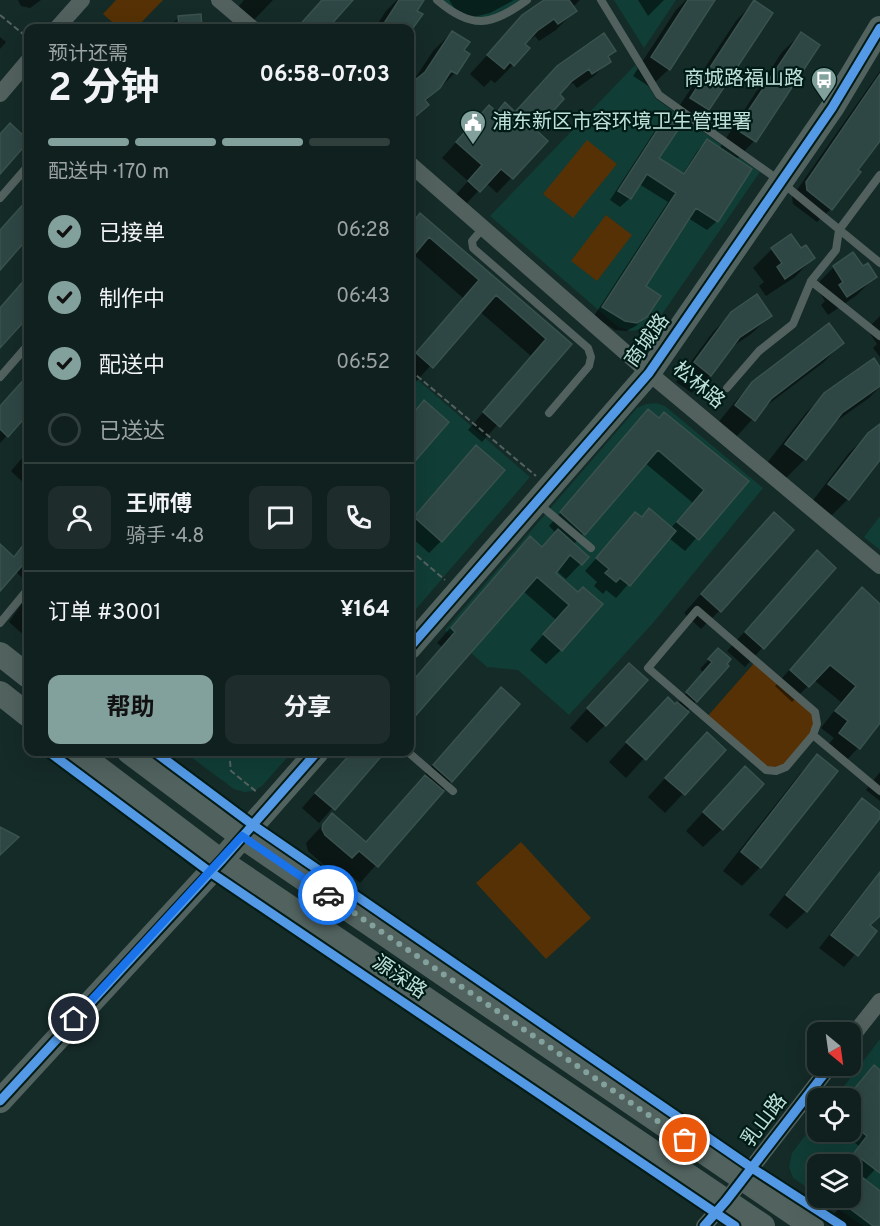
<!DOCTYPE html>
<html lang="zh">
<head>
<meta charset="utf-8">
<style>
	:root { --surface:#10201e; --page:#1e2d2b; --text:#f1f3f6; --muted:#9ca3a4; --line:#303e3c; --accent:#83a19c }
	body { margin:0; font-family:Overpass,"Noto Sans SC",sans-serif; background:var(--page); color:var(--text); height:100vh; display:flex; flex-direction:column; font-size:22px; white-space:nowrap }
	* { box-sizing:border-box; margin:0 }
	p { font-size:20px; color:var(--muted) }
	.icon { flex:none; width:33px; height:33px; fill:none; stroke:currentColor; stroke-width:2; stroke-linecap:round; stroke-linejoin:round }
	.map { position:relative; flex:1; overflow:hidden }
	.sheet { position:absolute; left:24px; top:24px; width:390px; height:732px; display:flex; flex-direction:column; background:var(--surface); border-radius:12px; box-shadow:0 6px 24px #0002,0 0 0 2px var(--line) }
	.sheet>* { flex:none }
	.needle { width:39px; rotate:151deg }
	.fabs { position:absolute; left:807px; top:1022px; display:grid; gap:12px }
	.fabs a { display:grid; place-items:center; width:54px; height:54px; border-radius:12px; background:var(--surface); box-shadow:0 6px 24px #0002,0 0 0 2px var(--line); font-size:30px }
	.pin { position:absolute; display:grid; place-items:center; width:51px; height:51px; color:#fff; margin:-26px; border:3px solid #fff; border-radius:50%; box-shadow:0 2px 6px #0007 }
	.courier { position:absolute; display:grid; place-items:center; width:60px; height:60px; margin:-30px; border:4px solid #1a73e8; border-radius:50%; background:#fff; color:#222; box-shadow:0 2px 8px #0007 }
	.overview em { font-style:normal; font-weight:700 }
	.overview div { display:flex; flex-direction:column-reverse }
	.overview { display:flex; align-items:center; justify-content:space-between; height:102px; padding:0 24px }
	h1 { font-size:39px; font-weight:700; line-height:45px }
	.bar { display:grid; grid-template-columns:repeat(4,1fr); gap:9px 6px; align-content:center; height:72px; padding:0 24px }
	.bar i { height:8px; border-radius:4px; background:var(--line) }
	.bar .on { background:var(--accent) }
	.bar p { grid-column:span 4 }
	.line { display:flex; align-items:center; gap:15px; padding:0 24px; border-top:2px solid var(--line) }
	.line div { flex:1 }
	.round { display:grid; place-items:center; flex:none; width:63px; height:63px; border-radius:12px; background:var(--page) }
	ol { padding:0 24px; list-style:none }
	li { display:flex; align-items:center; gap:18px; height:66px }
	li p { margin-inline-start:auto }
	li .icon { padding:6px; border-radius:50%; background:var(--accent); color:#111; stroke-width:4 }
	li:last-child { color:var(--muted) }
	li i { width:33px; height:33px; border:3px solid var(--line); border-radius:50% }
	.button { display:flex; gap:12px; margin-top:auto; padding:12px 24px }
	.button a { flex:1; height:69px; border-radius:12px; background:var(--accent); color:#111; font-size:24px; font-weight:700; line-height:69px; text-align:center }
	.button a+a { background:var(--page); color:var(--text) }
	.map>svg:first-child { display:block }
	.built { fill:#103d36 }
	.green { fill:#553105 }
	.shadow { fill:#0007 }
	.building { fill:#2e4744; stroke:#39524d; stroke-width:1.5 }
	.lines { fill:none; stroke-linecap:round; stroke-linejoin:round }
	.path { stroke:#54625f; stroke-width:2; stroke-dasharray:6 3; stroke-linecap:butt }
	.lane { stroke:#52615e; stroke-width:8 }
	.street { stroke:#52615e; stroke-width:16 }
	.secondary { stroke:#51625f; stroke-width:24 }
	.cycleway-casing { stroke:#001b16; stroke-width:13 }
	.cycleway { stroke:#5399e6; stroke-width:9 }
	.done { stroke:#83a19c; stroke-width:6; stroke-dasharray:0 10.8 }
	.route { stroke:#1a73e8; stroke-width:8 }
	.labels { text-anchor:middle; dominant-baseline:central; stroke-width:4.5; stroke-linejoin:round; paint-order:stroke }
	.poi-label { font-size:20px; fill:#bee1da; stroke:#001b16; text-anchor:end }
	.street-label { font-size:20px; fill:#bee1da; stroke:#001b16 }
</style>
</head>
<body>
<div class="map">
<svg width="880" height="1226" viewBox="0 0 880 1226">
	<rect width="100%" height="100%" fill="#152b28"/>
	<path class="built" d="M437 0H527L507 14 472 21Z
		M614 0H676L644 48Z
		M635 65 656 99 760 172 658 320 646 328 632 331 618 327 490 216Z
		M410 373 530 477 410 616Z
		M656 403 665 406 763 488 653 623 569 715 518 670 487 667 445 630 637 408 646 404Z
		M880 516V550L864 537Z
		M184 752H292L262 786 254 791 244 792 234 789Z
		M880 1039V1226H863L821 1197H850V1164H818L817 1194 793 1178 789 1167 792 1153 817 1120 818 1131H850V1098H835Z"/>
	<path class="green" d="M116 0H163L136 28H119L103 14Z
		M587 140 617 164 573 218 543 194Z
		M606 215 632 235 597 281 571 261Z
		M756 661 815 712 817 724 786 767 766 770 706 718Z
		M521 842 591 918 546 959 476 883Z"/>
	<path class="shadow" d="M18 0H41L30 8 21 6Z
		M244 0H273L250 24 235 11Z
		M397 0H416L415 11 421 15 410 32V28H375L386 11Z
		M449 0H514L490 13 462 20Z
		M546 0H580L572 8 575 11 556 30 539 41 535 36 523 44 513 65 495 83 491 80 484 87 470 74 523 16Z
		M638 0H664L648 16Z
		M686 0H714L669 69 650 87 633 76 676 10Z
		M754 2 771 13 708 110 689 128 672 117 736 21Z
		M200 16V28H168L179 17Z
		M452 32 462 51 468 54 455 73 425 102 427 105 410 123V86L433 51Z
		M801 34 818 45 754 141 736 160 717 221 707 230 688 218 644 286 646 316 636 326 626 331 615 330 594 316 668 202 639 184 630 198 620 207 610 200 656 129 665 120 657 159 682 175 698 150 707 141 719 149 782 52Z
		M0 37 6 42 0 49Z
		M614 51 607 58 609 61 594 76 577 88 573 83 559 92 534 130 546 141 497 193 486 183 464 206 454 197 468 181 442 158 474 122 496 113H515L558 67Z
		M880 71V140L856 170 831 209 817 222 793 204 792 197Z
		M420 216 569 344 482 442 468 430 531 356 479 311 415 383 410 379V360L463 298 413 254 410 257V226Z
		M772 249 801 250 813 258 795 277 766 296 759 286 764 282 753 268Z
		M853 254 863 269 875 277 857 295 828 315 821 305 825 301 815 286 834 267Z
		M28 278V315L0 347V309Z
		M732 313 770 316 751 334 729 349 710 375 692 393 676 382 713 332Z
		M880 316V357L873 348 877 344 867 329Z
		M842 343 824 362 762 409 735 438 717 424 734 403 753 383Z
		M880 369V387L869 398 831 425 805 459 786 478 767 463 806 413 825 394Z
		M28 375V412L0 443V407Z
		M424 402 447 422 410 465V417Z
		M636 424 746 481 685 551 669 538 616 598 606 590 603 594 594 586 597 582 585 571 635 514 641 519 671 528 693 503 645 463 574 544 587 557 566 579 556 570 554 573 578 594 561 650 546 664 530 650 556 620 523 591 410 721V684L442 647 437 643 516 553 541 548 556 533 549 526Z
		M880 426V461L875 464 848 499 830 517 811 503 849 453 869 434Z
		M28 451V487L11 471Z
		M464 460 441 541 429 553 410 536V521Z
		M756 533 720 610 701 629 684 613Z
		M28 540V583L16 572 0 589V550L13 558Z
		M817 552 834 568 745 667 727 651Z
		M862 589 880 610V720L858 748 843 764 824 749 834 738 821 728 841 702 814 680 792 702 775 686Z
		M28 595V636L27 638 9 622Z
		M718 650 696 701 626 778 609 762 649 718 678 703 704 673 700 669Z
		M610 683 605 725 587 743 570 728Z
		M501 689 451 781 360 883 341 867 334 874 308 851 306 843 332 815 365 843 482 708Z
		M724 750 665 813 648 797 688 753Z
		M351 752H383L319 823 302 808Z
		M817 756 760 867 742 886 723 871 799 775Z
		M880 772V801L866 790Z
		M726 787 722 829 703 847 686 831Z
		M863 800 880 813V816L806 911 787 929 769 915 844 819Z
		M880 871V914L868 926 875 931 844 967 819 948Z
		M880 1072V1164L866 1179 850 1166V1164L846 1163 859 1146 840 1131H850V1098H848L865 1077Z
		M863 1180 880 1192V1226H844L832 1217 847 1197H850L851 1192Z"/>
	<path class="building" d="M322 0H353L328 28H297Z
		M399 0H424L417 11 423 14 413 28H381Z
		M544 0H569L577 11 558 24 554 19 537 31 525 44 530 48 514 66 510 62 504 69 487 55 522 15Z
		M688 0H715L670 70 651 57Z
		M754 0 773 13 709 110 690 98Z
		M201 14 202 28H179L178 16Z
		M452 31 470 42 464 50 470 54 457 74 451 71 440 88 425 100 429 105 410 121V84L425 72Z
		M801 32 820 45 756 142 736 129Z
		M604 33 616 51 608 56 611 62 592 74 589 69 572 81 560 94 564 99 536 130 548 141 513 179 501 169 480 192 468 181 482 165 456 142 489 105 497 112 505 102 515 112 557 66Z
		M880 74V141L858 170 861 172 832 210 807 190 806 182Z
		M665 118 680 127 659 158 684 174 707 139 752 169 718 222 696 208 646 286 661 296 647 317 637 323 625 321 602 307 676 193 647 174 631 199 618 191Z
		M10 123 28 140V142L0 174V134Z
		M28 199V238L0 270V230Z
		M420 213 572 344 500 427 483 412 546 339 496 295 433 368 416 353 479 280 429 237 410 260V226Z
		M791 234 801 248 806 245 815 258 785 279 777 267 782 263 771 248Z
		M853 252 863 266 868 263 877 277 847 297 839 285 843 282 833 266Z
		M28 276V317L0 348V308Z
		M757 294 772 316 740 337 711 376 694 362 731 312Z
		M829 323 844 343 771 399 755 421 735 405 752 382Z
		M874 358 880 367V386L842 413 806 460 785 444 824 393Z
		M28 375V414L8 437 0 429V406Z
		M424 400 449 422 410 467V417Z
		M648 409 659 418 664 412 749 481 699 540 677 522 704 490 658 450 585 535 560 512Z
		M880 424V460L849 500 828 484 868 433Z
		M476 445 505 470 442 542 414 517Z
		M649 508 676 531 630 586 620 578 616 582 605 573 609 569 596 558 635 512 642 517Z
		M774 512 794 530 721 612 701 594Z
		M558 529 589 557 582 565 570 555 556 573 578 592 583 587 603 604 562 651 543 634 569 605 537 577 410 722V684L455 632 451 628 530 536 542 547Z
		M28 539V559L0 591V544L14 557Z
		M817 550 836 568 764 649 745 632Z
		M862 587 880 604V723L860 749 839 733 848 721 835 711 856 686 830 665 809 687 790 670Z
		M718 648 731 659 727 664 729 666 697 702 686 692 712 662 708 659Z
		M629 663 648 680 606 726 587 708Z
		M501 687 520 704 452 782 433 765Z
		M668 697 675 704 677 702 689 712 646 760 626 742Z
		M707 732 726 750 685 795 665 778Z
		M352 752H385L335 810 315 793Z
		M817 754 838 771 761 868 741 852Z
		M745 766 764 784 723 830 703 812Z
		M425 775 444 791 378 867 359 851 352 858 325 835 322 829 323 824 332 813 366 842Z
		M862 798 880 812V818L807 912 786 895Z
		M0 827 19 837 0 855Z
		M880 872V916L870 925 877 931 858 956 831 935Z
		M874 1065 880 1070V1173L854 1153 867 1136 850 1123V1119L856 1112 850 1108V1094Z
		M863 1178 880 1191V1226H873L844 1204Z"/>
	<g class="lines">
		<path class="path" d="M0 15 28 38
			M410 370 536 476
			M410 490 411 491 410 493
			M410 550 445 580
			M229 752 231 771 258 793"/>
		<path class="lane" d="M437 0C472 30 491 26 527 0
			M601 0 659 95 780 181 880 263
			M880 175 839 230 836 250 811 281 880 336
			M0 198 28 166
			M483 228 472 241 473 248 588 348 591 357 589 366 549 413
			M0 377 28 345
			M727 388 759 351 793 324 811 281
			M539 504 591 548
			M697 610 815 712 817 724 813 735 786 767 776 771 766 770 648 668Z
			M0 623 28 589
			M813 735 880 791
			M408 752 453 791"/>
		<path class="street" d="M219 0 252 28
			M57 28 82 0
			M0 94 28 61
			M410 164 649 373 880 566
			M850 1039 880 1001
			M704 1226 726 1201 831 1065"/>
		<path class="secondary" d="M410 647 649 373 832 108 880 28
			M0 654 28 676
			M0 693 28 715
			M77 752 221 861 763 1226
			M129 752 241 836 812 1226
			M0 1101 221 861 317 752"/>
		<defs>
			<path id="cycleway" d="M410 647 649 373 832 108 880 28
				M49 752 210 872 735 1226
				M155 752 253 825 752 1168 842 1226
				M0 1101 221 861 317 752
				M704 1226 726 1201 831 1065"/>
		</defs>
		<use href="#cycleway" class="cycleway-casing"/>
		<use href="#cycleway" class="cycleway"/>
	</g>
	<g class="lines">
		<path class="done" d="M328 895 685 1140"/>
		<path class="route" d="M74 1019 242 836 328 895"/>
	</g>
	<defs>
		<symbol id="bus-pin" viewBox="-11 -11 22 30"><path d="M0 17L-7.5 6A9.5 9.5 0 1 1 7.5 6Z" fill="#83a19c" stroke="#001b16"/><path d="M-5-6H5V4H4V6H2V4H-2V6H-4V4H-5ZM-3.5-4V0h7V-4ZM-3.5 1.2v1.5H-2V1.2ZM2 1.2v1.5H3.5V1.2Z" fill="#fff"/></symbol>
		<symbol id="civic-pin" viewBox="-11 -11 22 30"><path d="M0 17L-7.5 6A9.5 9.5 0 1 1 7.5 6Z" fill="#83a19c" stroke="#001b16"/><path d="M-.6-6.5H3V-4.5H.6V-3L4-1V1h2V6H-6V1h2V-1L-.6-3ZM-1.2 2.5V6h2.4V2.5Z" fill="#fff"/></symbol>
	</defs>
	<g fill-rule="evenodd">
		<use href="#bus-pin" x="809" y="65" width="30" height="40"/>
		<use href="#civic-pin" x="458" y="108" width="30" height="40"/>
	</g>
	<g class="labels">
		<g class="poi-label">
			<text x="804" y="80">商城路福山路</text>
			<text x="492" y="123" text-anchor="start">浦东新区市容环境卫生管理署</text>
		</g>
		<g class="street-label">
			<text transform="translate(648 341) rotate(-54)">商城路</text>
			<text transform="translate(698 386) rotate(40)">松林路</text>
			<text transform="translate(399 978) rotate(34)">源深路</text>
			<text transform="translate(765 1121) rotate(-53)">乳山路</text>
		</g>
	</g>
</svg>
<div class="fabs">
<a><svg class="needle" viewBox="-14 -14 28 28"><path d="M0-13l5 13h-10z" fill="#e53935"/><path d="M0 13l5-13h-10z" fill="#9ca3a4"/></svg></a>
<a><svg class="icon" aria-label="locate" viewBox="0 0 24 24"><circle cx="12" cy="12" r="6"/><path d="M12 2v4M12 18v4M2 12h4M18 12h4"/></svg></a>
<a><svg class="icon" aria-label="layers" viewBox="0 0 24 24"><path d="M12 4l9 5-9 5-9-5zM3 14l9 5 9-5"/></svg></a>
</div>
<div class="pin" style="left:685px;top:1140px;background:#ea580c"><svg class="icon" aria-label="bag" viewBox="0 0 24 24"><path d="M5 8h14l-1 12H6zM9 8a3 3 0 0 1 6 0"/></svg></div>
<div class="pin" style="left:74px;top:1019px;background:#1f2937"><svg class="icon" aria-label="home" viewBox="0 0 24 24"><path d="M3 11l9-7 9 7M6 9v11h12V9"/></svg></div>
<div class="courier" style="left:328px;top:895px"><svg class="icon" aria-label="car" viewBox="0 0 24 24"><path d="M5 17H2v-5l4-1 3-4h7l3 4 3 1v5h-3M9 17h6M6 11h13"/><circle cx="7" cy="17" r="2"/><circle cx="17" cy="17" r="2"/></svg></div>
<section class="sheet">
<div class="overview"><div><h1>2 分钟</h1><p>预计还需</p></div><em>06:58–07:03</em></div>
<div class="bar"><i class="on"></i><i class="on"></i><i class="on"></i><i></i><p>配送中 · 170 m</p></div>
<ol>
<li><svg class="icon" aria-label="check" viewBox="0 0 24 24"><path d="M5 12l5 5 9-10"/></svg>已接单<p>06:28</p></li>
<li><svg class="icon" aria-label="check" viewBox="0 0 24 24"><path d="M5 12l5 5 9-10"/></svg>制作中<p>06:43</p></li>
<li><svg class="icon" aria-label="check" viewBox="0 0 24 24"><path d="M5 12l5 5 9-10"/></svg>配送中<p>06:52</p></li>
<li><i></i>已送达</li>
</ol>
<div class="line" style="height:108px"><a class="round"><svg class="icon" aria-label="person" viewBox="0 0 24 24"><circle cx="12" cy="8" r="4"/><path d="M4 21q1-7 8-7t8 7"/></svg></a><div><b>王师傅</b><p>骑手 · 4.8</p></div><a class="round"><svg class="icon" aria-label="chat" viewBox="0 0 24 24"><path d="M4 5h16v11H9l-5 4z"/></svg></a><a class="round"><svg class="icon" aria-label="phone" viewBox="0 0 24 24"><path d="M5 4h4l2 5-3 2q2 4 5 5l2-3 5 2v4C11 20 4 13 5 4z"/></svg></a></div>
<div class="line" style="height:78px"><div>订单 #3001</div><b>¥164</b></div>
<div class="button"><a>帮助</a><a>分享</a></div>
</section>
</div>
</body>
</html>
